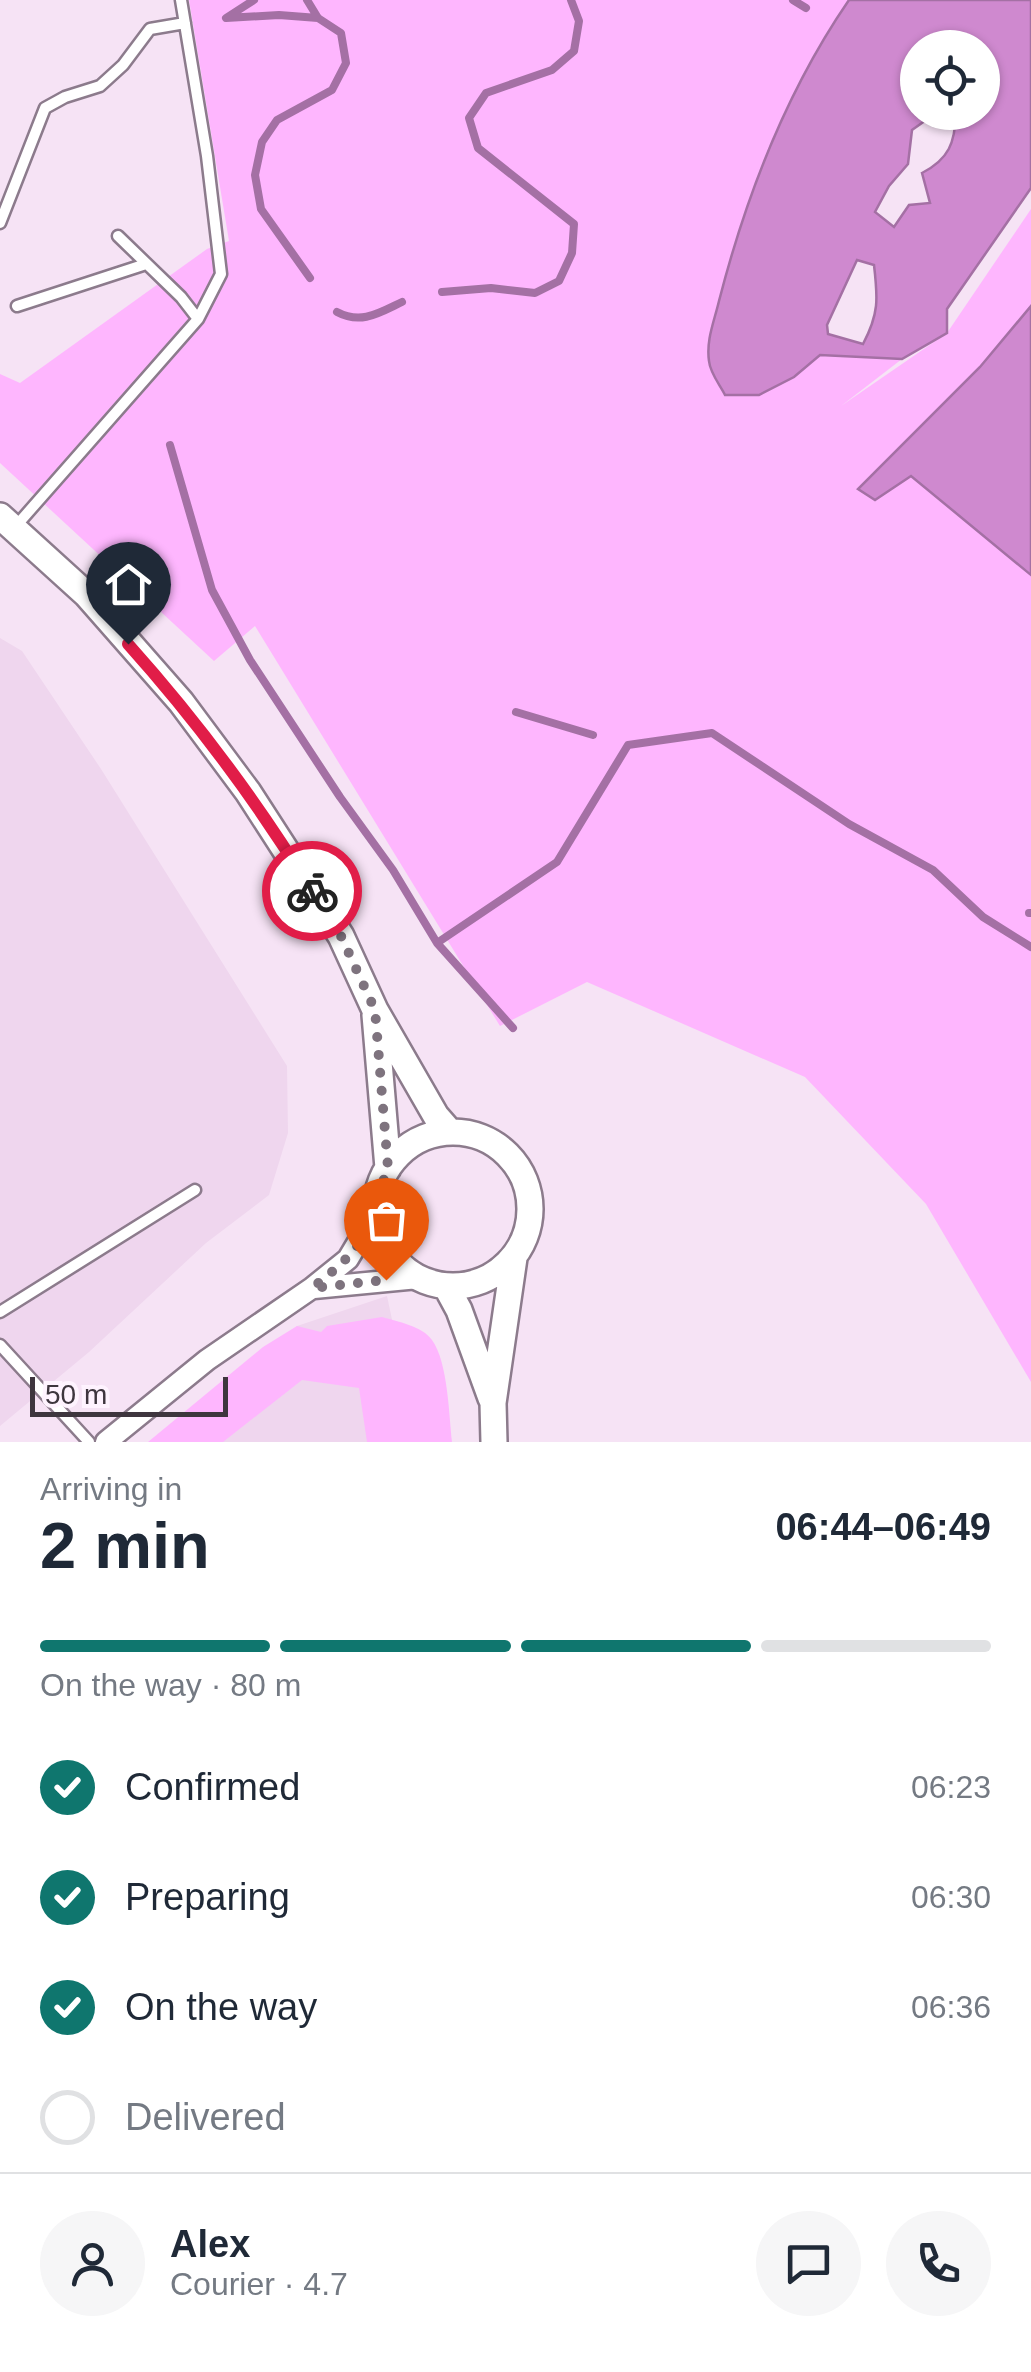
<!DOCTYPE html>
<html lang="en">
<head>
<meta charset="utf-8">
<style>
	:root { --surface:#fff; --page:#f6f6f7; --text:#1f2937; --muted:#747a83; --line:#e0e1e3; --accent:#0f766e }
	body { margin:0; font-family:Arial,sans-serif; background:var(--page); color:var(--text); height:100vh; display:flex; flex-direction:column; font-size:38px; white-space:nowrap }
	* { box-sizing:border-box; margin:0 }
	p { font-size:32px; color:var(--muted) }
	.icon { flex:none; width:55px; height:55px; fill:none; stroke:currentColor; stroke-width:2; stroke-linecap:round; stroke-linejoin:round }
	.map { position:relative; height:1442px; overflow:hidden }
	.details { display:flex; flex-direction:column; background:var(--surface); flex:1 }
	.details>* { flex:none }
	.tools { position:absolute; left:900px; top:30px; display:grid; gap:20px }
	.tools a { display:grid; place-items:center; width:100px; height:100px; border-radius:50%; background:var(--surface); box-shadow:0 2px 8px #0004; font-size:50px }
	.scale { position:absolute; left:30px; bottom:25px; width:198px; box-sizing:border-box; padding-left:10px; border:5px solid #3e363e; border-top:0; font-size:28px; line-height:35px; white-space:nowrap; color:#3e363e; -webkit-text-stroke:8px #fef3fe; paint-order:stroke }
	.pin { position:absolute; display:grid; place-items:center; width:85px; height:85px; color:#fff; margin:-102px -42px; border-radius:50% 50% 50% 0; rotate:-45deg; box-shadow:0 0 10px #0007 }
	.pin .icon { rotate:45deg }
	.courier { position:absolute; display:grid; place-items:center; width:100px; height:100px; margin:-50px; border:8px solid #e11d48; border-radius:50%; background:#fff; color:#222; box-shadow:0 2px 12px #0007 }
	.summary em { font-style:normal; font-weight:700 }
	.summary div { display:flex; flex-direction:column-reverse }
	.summary { display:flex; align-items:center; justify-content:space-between; height:170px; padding:0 40px }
	h1 { font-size:65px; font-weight:700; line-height:75px }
	.bar { display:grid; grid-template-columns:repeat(4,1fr); gap:15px 10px; align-content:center; height:120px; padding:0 40px }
	.bar i { height:12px; border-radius:8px; background:var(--line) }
	.bar .on { background:var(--accent) }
	.bar p { grid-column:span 4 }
	.line { display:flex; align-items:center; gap:25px; padding:0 40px; border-top:2px solid var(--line) }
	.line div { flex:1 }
	.round { display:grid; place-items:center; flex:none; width:105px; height:105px; border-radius:52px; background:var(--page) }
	ol { padding:0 40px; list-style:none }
	li { display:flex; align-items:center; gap:30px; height:110px }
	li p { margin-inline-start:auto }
	li .icon { padding:10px; border-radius:50%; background:var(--accent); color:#fff; stroke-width:4 }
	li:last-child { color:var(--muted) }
	li i { width:55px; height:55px; border:5px solid var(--line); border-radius:50% }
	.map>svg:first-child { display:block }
	.built { fill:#efd6ee }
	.green { fill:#feb6fe }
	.water { fill:#cf89cf; stroke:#a470a4; stroke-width:2.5; fill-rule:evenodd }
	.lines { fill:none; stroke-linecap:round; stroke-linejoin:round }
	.stream { stroke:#a470a4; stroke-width:8 }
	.service-casing { stroke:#8c7b8c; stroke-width:15 }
	.minor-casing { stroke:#8c7b8c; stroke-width:25 }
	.tertiary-casing { stroke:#8c7b8c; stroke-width:30 }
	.service { stroke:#fff; stroke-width:10 }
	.minor { stroke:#fff; stroke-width:20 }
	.tertiary { stroke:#fff; stroke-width:25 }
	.done { stroke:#7e737e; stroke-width:10; stroke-dasharray:0 18 }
	.route { stroke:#e11d48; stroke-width:12 }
</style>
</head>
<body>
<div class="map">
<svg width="1031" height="1442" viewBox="0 0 1031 1442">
	<rect width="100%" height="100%" fill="#f6e3f5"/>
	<path class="built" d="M0 638 22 651 101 769 287 1066 288 1133 269 1195 206 1243 89 1352 0 1426Z
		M387 1296 418 1442H156L297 1326Z"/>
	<path class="green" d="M189 0H851L725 395H759L820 355 902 359 841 406 947 333 1031 209V306L875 500 910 476 1031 575V1382L926 1204 805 1077 587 982 500 1026 255 626 214 661 0 463V374L20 383 207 249 229 241Z
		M382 1317C399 1322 422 1326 432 1340 448 1362 449 1416 452 1442H367L359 1388 302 1380 223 1442H148L263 1347 297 1326 321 1332 327 1326Z"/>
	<path class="water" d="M849 0H1031V188L947 309V333L902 359 820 355 794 377 759 395H725C720 385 710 373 709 361 706 340 714 322 719 301 746 196 787 90 849 0ZM918 48H982V112L956 113C955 143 949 159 922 173L930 203 909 205 894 227 875 212 889 186 908 164 912 130 936 113 918 112ZM857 260 874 265C878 299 879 314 863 344L828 334 827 325Z
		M1031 306V575L911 476 875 500 858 489 980 367Z"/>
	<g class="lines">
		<path class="stream" d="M254 0 226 18 279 15 318 18
			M307 0 318 18 341 33 346 63 332 90 277 120 262 142 255 175 261 209 310 278
			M793 0 806 8
			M442 292 491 288 535 293 559 281 572 253 574 224 478 148 469 118 486 93 552 70 574 51 579 21 571 0
			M337 312C361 325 379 313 402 302
			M170 445 212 590 250 660 340 797 393 870 437 943 513 1028
			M516 712 593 735
			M1029 913H1031
			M437 943 557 862 628 745 712 733 849 824 933 870 983 917 1031 947"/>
		<defs>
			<path id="service" d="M0 223 45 108 65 97 100 86 123 65 150 29 185 23
				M118 236 181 297 198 319
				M17 306 146 264
				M16 526 198 319 221 274 207 156 181 0
				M0 1312 195 1190
				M0 1345 89 1442"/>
			<path id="minor" d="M314 1288 418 1278
				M106 1442 207 1360 312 1288 348 1259 376 1212"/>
			<path id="tertiary" d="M0 516 87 595 181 702 248 792 341 936 375 1010 436 1116 450 1132
				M375 1015 388 1168
				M376 1209a77 77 0 1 1 154 0a77 77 0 1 1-154 0Z
				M446 1286 459 1310 491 1398
				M494 1442 493 1403 514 1258"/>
		</defs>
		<use href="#service" class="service-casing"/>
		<use href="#minor" class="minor-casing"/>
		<use href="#tertiary" class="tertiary-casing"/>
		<use href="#service" class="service"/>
		<use href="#minor" class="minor"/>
		<use href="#tertiary" class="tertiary"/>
	</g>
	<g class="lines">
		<path class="done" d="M312 891 341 936 375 1010 388 1168C381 1184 380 1200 374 1215 362 1248 339 1267 312 1288L386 1280"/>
		<path class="route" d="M128 644C197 721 258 803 312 891"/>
	</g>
</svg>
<div class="tools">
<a><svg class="icon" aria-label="locate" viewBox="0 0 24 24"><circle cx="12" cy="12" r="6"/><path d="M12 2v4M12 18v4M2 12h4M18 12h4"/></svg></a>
</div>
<div class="scale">50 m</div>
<div class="pin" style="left:386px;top:1280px;background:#ea580c"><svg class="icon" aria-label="bag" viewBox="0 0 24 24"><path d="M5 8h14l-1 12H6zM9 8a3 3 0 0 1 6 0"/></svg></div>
<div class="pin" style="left:128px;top:644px;background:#1f2937"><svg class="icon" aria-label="home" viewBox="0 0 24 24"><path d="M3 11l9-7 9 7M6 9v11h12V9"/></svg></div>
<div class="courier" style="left:312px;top:891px"><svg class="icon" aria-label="bike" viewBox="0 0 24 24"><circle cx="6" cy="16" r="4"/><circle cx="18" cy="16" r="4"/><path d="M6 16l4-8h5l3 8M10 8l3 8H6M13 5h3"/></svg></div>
</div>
<section class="details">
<div class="summary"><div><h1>2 min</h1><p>Arriving in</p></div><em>06:44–06:49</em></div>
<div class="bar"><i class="on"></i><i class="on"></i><i class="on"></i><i></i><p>On the way · 80 m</p></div>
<ol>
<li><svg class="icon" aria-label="check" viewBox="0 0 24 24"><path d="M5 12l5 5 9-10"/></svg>Confirmed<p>06:23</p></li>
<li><svg class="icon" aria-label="check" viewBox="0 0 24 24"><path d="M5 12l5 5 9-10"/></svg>Preparing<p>06:30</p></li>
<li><svg class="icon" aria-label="check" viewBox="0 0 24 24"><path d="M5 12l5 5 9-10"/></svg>On the way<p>06:36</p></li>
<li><i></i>Delivered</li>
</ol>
<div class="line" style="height:180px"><a class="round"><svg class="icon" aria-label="person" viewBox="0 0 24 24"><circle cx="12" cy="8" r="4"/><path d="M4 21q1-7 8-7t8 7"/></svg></a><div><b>Alex</b><p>Courier · 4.7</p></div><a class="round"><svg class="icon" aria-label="chat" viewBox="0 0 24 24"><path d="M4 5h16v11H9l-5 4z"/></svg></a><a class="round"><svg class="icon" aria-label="phone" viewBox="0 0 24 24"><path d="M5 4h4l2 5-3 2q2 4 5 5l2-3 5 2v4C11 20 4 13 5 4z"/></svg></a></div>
</section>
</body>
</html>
